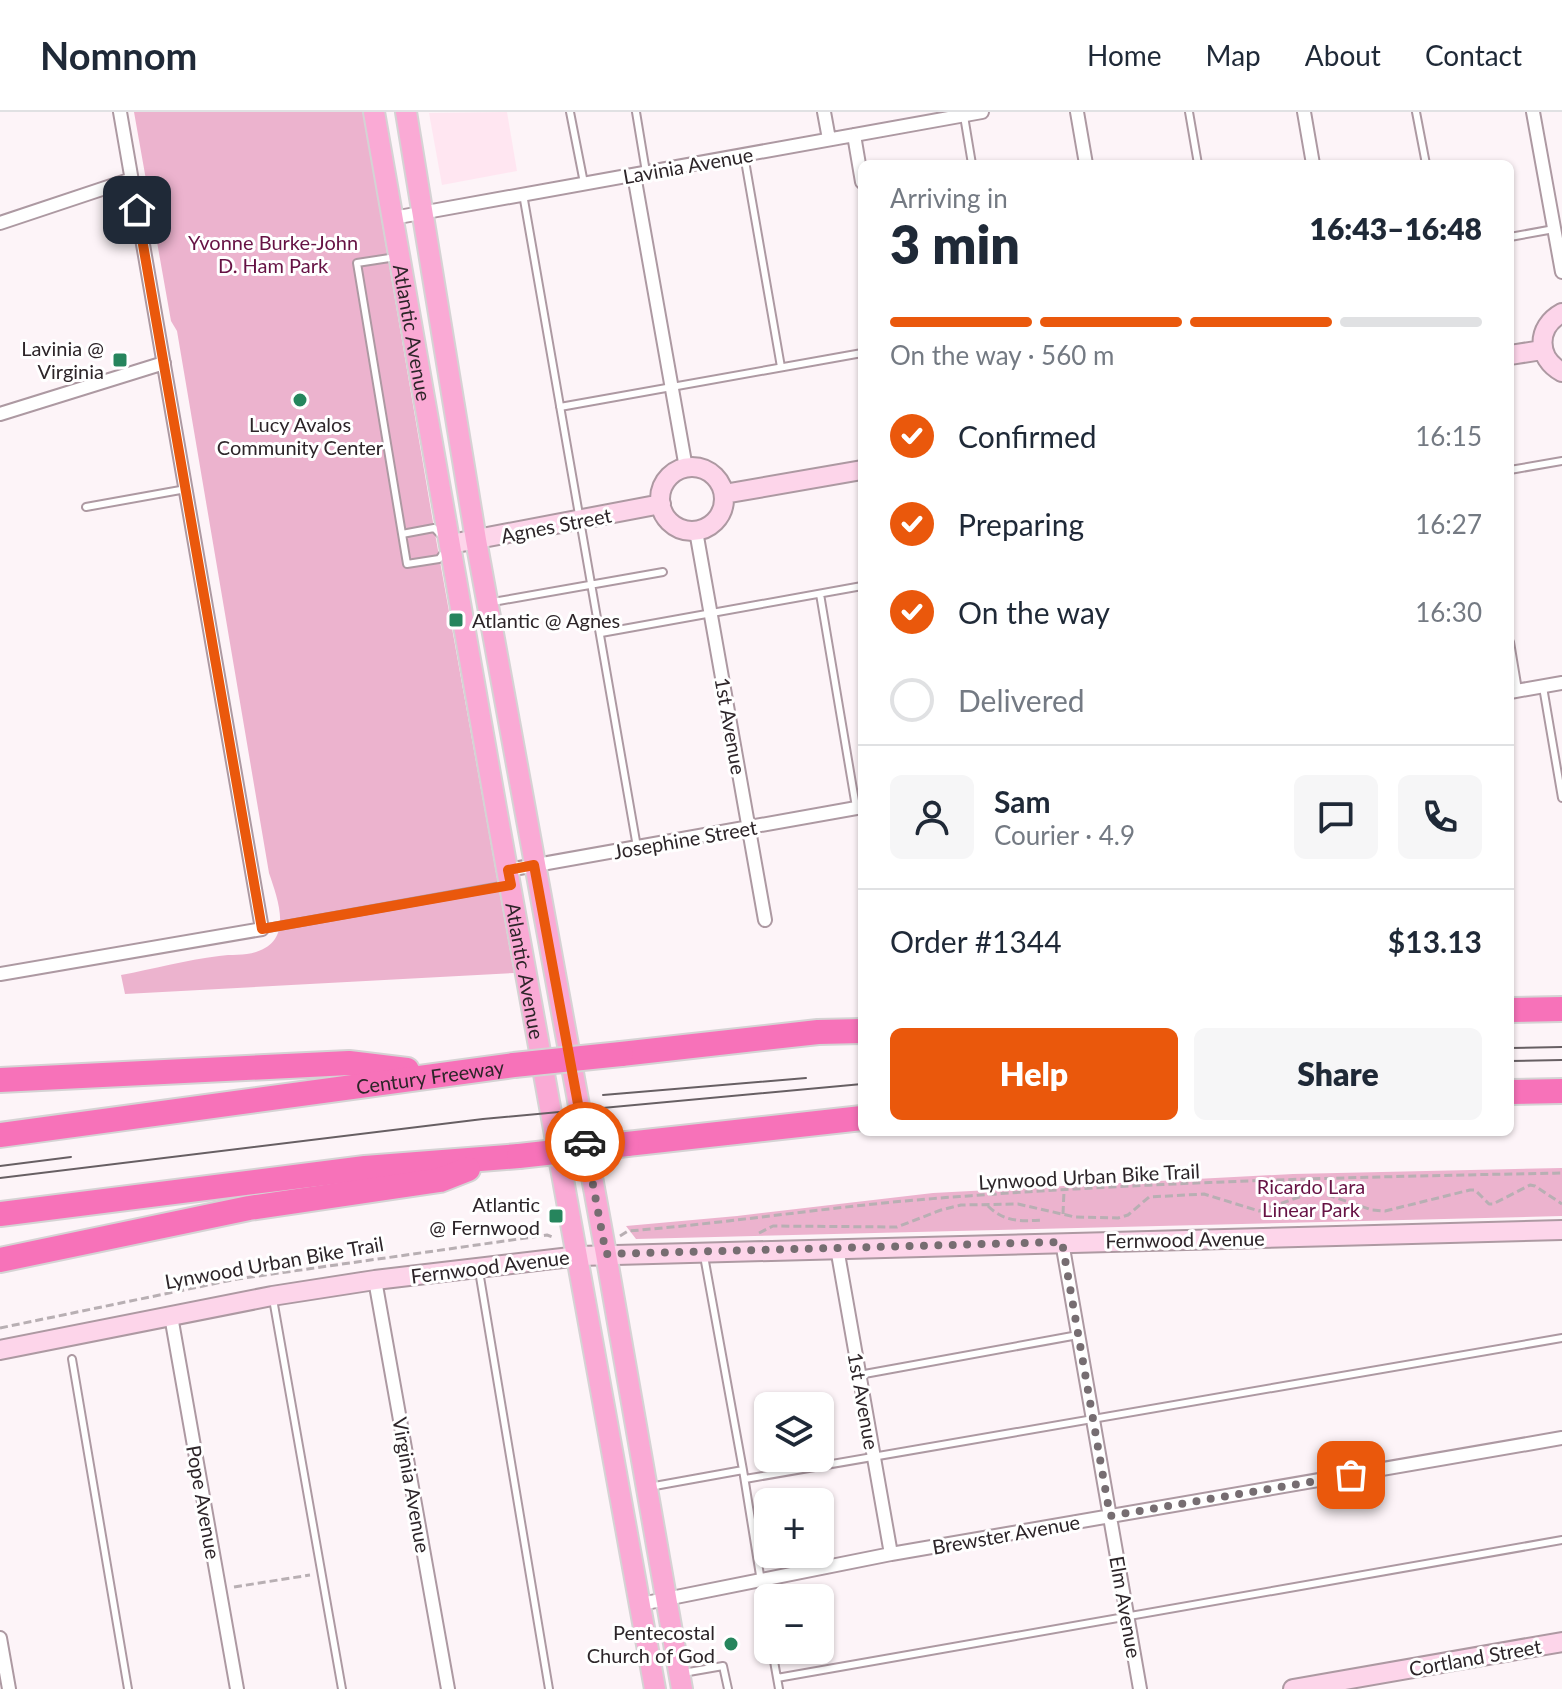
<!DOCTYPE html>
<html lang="en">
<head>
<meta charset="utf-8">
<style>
	:root { --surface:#fff; --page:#f6f6f7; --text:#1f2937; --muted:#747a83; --line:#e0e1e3; --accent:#ea580c }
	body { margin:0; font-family:Lato,sans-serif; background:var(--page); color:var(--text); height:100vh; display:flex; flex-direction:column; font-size:30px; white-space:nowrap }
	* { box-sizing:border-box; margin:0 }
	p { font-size:26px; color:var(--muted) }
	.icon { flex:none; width:44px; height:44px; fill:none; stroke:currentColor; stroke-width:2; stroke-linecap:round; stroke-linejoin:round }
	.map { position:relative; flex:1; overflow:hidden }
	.sheet { position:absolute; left:858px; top:48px; width:656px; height:976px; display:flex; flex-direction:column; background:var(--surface); border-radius:12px; box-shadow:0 2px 6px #0004 }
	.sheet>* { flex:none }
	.tools { position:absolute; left:754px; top:1280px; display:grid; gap:16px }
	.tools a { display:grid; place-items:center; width:80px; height:80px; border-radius:12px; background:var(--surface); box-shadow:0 2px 6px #0004; font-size:40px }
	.pin { position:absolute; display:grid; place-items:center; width:68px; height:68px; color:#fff; margin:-34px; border-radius:16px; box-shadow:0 4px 12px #0006 }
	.courier { position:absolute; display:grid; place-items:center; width:80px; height:80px; margin:-40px; border:6px solid #ea580c; border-radius:50%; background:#fff; color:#222; box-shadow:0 2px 10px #0007 }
	.overview em { font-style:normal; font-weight:800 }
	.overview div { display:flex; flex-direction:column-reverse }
	.overview { display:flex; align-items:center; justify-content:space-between; height:136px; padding:0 32px }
	h1 { font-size:52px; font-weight:800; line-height:60px }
	.bar { display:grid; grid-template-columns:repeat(4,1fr); gap:12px 8px; align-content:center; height:96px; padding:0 32px }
	.bar i { height:10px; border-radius:6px; background:var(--line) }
	.bar .current { background:var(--accent) }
	.bar p { grid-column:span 4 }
	.line { display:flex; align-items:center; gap:20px; padding:0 32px; border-top:2px solid var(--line) }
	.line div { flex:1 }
	.round { display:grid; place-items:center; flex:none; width:84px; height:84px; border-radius:12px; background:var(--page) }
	ol { padding:0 32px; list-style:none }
	li { display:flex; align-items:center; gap:24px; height:88px }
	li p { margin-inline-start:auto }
	li .icon { padding:8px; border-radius:50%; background:var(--accent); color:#fff; stroke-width:4 }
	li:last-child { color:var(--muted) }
	li i { width:44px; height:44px; border:4px solid var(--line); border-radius:50% }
	.action { display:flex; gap:16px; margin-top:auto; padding:16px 32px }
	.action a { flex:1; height:92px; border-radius:12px; background:var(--accent); color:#fff; font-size:32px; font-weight:800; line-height:92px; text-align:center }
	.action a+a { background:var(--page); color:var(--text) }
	header { display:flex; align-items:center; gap:48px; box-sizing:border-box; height:112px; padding:0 40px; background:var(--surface); border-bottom:2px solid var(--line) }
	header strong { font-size:38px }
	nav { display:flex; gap:44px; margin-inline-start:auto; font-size:28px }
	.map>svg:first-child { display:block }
	.built { fill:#ffe6f1 }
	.green { fill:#ecb3ce }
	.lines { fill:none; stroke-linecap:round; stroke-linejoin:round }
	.lane-casing { stroke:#ad99a2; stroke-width:10 }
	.street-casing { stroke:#ad99a2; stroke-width:16 }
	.secondary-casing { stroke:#ad99a2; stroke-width:22 }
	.primary-casing { stroke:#d5d3d4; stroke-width:24 }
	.highway-casing { stroke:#d5d3d4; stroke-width:28 }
	.path { stroke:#b8afb3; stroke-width:3; stroke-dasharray:8 4; stroke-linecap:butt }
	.lane { stroke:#fff; stroke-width:6 }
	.street { stroke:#fff; stroke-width:12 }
	.secondary { stroke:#fdd5ea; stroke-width:18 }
	.primary { stroke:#faaad5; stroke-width:20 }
	.highway { stroke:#f772b9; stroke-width:24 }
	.tram { stroke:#675f63; stroke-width:2 }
	.highway-bridge-casing { stroke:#d5d3d4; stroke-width:28; stroke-linecap:butt }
	.highway-bridge { stroke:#f772b9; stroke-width:24 }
	.done { stroke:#766d71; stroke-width:8; stroke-dasharray:0 14.4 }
	.route { stroke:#ea580c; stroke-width:10 }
	.poi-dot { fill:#26855d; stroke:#fff; stroke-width:3 }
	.labels { text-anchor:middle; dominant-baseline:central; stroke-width:6; stroke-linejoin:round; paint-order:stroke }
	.street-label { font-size:20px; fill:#2d2529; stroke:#fff }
	.park-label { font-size:20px; fill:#661244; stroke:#fff }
	.poi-label { font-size:20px; fill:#2d2529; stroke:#fff; text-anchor:end }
</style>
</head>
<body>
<header>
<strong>Nomnom</strong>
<nav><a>Home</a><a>Map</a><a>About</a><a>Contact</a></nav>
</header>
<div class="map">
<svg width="1562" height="1577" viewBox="0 0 1562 1577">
	<rect width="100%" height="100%" fill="#fdf4f8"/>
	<path class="built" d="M507 0 517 59 442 73 429 1Z"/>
	<path class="green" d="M134 0H363L434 416 514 861 125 882 121 863C153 857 186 848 219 844 231 842 244 844 256 840 294 828 278 788 269 761L177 219 171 209Z
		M1562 1056V1104L636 1127 626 1114 737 1104 933 1081 1293 1062Z"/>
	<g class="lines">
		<defs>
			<path id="lane" d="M570 0 584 71
				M636 0 646 60
				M1189 0 1198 52
				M1416 0 1426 52
				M964 4 972 52
				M744 43 781 255
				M523 82 637 735
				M1510 125 1554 117
				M396 145 357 151 407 452 439 447 446 438
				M560 295 862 241
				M1510 358 1562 349
				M86 395 186 377
				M402 422 434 416 442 424
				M820 482 856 695
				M493 490 663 460
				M601 521 862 474
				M1510 530 1518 578
				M1543 575 1562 686
				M262 817 507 773
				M704 1144 743 1358 768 1513
				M479 1159 549 1577
				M273 1187 342 1577
				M72 1247 128 1577
				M859 1263 1078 1223
				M745 1367 1562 1226
				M649 1375 743 1358
				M772 1538 779 1577
				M683 1561 723 1554 728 1577
				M777 1566 1562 1428"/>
			<path id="street" d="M824 0 829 27
				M1077 0 1086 52
				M1304 0 1313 52
				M1533 0 1562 160
				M854 23 862 70
				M634 63 686 356
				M393 106 982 0
				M0 111 132 67
				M0 302 164 251
				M696 419 765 808
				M1510 580 1562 571
				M508 758 862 695
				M0 862 262 817 120 0
				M1062 1130 1140 1577
				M837 1136 891 1442
				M375 1168 448 1577
				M171 1204 237 1577
				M641 1492 891 1442 1562 1326
				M0 1526 9 1577"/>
			<path id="secondary" d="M1562 201C1536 215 1536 246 1562 260
				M1510 243 1542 238
				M660 387a32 32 0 1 1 64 0a32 32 0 1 1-64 0Z
				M724 382 862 358
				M451 432 661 392
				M0 1238 272 1184 375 1168 579 1144 1562 1118
				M1293 1577 1562 1530"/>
			<g id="primary">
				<path id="s1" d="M374 0 496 696 655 1577"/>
				<path d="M406 0 476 428 606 1142 682 1577"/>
			</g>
			<g id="highway">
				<path d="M1510 898 1562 897"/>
				<path d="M621 942 818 920 862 919"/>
				<path d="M0 968 349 951 407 958"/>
				<path d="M1510 980 1562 979"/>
				<path id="s2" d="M0 1023 514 953"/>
				<path d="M627 1032 862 1006"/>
				<path d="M0 1102 365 1056 519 1044"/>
				<path d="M0 1148 249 1096 440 1068 468 1057"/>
			</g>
		</defs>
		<use href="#lane" class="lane-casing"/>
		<use href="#street" class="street-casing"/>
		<use href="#secondary" class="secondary-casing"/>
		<use href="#primary" class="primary-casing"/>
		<use href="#highway" class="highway-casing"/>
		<path class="path" d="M988 1094C1005 1111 1022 1109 1044 1108
			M1063 1102 1064 1079
			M759 1121 773 1114 897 1115 941 1098 961 1093 1018 1092 1075 1105 1118 1106 1128 1103 1149 1085 1204 1082 1259 1099 1308 1082 1322 1081 1372 1098 1385 1099 1470 1078H1475L1489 1092H1493L1530 1073 1535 1074 1562 1092
			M620 1124 628 1119C729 1111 828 1095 928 1087 1139 1070 1351 1065 1562 1061
			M0 1216 237 1167 547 1123 555 1126
			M234 1475 310 1463"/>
		<use href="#lane" class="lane"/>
		<use href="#street" class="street"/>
		<use href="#secondary" class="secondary"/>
		<use href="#primary" class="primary"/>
		<use href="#highway" class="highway"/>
		<path class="tram" d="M1510 936 1562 935
			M1510 949 1562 948
			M603 983 806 966
			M0 1054 71 1045
			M0 1066 483 1007 862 972"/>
		<defs>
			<path id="highway-bridge" d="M514 953 621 942
				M519 1044 627 1032"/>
		</defs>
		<use href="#highway-bridge" class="highway-bridge-casing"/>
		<use href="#highway-bridge" class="highway-bridge"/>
	</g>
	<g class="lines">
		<path class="done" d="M585 1030 606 1142 1062 1130 1110 1404 1351 1363"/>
		<path class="route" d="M137 98 262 817 511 773 508 758 534 753 585 1030"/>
	</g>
	<g class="poi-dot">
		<rect x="112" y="240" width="16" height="16" rx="4"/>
		<circle cx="300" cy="288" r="8"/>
		<rect x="448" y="500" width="16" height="16" rx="4"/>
		<rect x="548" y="1096" width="16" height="16" rx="4"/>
		<circle cx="731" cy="1532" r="8"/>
	</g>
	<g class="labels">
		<g class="street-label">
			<text transform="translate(688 53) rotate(-10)">Lavinia Avenue</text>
			<text stroke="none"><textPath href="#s1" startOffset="224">Atlantic Avenue</textPath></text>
			<text transform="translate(556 413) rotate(-11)">Agnes Street</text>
			<text transform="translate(731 614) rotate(80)">1st Avenue</text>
			<text transform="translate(685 727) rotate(-10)">Josephine Street</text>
			<text stroke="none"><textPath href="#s1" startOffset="872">Atlantic Avenue</textPath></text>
			<text stroke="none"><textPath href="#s2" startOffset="434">Century Freeway</textPath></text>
			<text transform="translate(1089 1064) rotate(-3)">Lynwood Urban Bike Trail</text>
			<text transform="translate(1185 1127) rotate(-1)">Fernwood Avenue</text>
			<text transform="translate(274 1150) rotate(-10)">Lynwood Urban Bike Trail</text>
			<text transform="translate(490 1154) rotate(-7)">Fernwood Avenue</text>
			<text transform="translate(864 1289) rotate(80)">1st Avenue</text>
			<text transform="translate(412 1373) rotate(80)">Virginia Avenue</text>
			<text transform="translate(204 1390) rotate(80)">Pope Avenue</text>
			<text transform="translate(1006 1422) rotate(-10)">Brewster Avenue</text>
			<text transform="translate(1126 1495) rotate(80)">Elm Avenue</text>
			<text transform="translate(1475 1545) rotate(-10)">Cortland Street</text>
		</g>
		<g class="park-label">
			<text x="273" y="130">Yvonne Burke-John<tspan x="273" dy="23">D. Ham Park</tspan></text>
			<text x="1311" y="1074">Ricardo Lara<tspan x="1311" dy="23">Linear Park</tspan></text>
		</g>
		<g class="poi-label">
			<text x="104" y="236">Lavinia @<tspan x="104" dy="23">Virginia</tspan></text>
			<text x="300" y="312" text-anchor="middle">Lucy Avalos<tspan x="300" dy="23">Community Center</tspan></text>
			<text x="472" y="508" text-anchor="start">Atlantic @ Agnes</text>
			<text x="540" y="1092">Atlantic<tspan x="540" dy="23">@ Fernwood</tspan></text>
			<text x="715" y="1520">Pentecostal<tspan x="715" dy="23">Church of God</tspan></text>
		</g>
	</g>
</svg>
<div class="tools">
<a><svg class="icon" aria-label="layers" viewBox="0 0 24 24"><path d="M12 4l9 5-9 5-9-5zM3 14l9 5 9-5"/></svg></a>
<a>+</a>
<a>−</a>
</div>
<div class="pin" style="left:1351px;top:1363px;background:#ea580c"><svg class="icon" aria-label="bag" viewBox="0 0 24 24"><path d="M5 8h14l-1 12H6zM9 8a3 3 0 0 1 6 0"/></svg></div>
<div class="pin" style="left:137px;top:98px;background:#1f2937"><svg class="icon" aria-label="home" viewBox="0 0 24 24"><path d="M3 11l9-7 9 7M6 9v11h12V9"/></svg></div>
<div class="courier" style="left:585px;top:1030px"><svg class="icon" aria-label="car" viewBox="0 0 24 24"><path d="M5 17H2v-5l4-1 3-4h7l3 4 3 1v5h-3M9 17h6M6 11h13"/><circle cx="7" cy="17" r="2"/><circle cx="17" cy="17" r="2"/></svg></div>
<section class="sheet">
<div class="overview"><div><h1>3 min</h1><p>Arriving in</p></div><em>16:43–16:48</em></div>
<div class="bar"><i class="current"></i><i class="current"></i><i class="current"></i><i></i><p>On the way · 560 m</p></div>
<ol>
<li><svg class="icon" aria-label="check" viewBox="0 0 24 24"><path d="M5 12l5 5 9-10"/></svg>Confirmed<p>16:15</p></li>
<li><svg class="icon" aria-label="check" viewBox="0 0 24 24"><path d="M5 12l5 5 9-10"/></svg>Preparing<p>16:27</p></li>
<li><svg class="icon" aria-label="check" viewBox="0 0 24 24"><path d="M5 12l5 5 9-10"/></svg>On the way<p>16:30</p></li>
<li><i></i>Delivered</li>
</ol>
<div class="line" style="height:144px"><a class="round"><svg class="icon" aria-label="person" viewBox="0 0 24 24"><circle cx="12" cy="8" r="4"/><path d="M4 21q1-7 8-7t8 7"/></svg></a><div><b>Sam</b><p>Courier · 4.9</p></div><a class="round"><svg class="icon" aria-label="chat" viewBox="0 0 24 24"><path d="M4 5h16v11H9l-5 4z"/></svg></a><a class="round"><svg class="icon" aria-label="phone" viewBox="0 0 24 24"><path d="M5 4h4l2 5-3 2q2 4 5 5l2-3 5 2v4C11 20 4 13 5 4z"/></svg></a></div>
<div class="line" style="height:104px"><div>Order #1344</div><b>$13.13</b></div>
<div class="action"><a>Help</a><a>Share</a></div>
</section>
</div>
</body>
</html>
